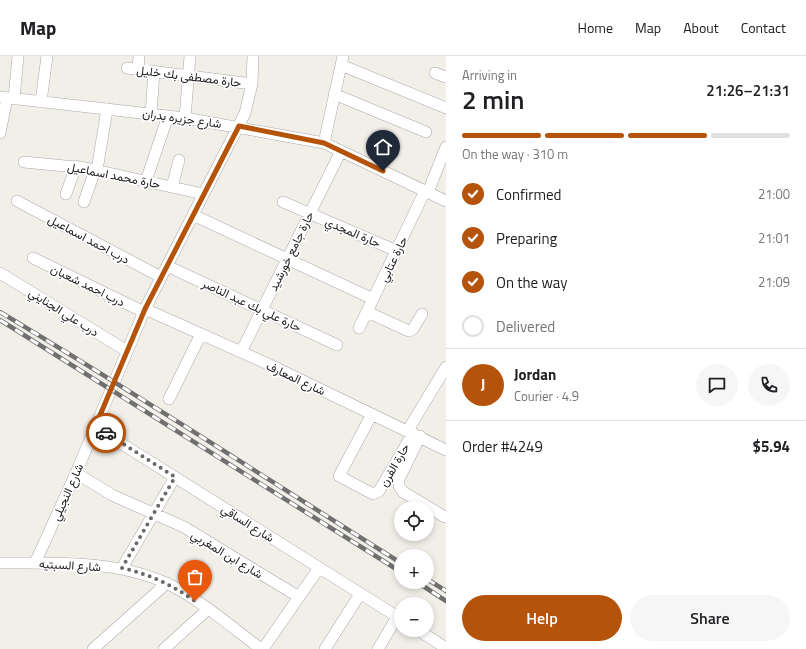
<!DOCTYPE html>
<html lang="en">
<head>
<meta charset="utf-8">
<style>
	:root { --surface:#fff; --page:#f6f6f6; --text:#202124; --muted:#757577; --line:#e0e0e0; --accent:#b45309 }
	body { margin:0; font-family:"Titillium Web",Vazirmatn,sans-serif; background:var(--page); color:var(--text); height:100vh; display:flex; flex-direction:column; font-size:15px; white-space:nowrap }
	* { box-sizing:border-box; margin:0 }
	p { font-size:13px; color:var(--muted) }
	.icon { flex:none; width:22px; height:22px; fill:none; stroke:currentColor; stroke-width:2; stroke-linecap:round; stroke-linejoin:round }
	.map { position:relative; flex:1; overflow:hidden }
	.panel { display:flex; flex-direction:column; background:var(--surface); width:360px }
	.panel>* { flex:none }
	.buttons { position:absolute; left:394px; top:445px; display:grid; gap:8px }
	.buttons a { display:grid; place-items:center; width:40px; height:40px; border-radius:50%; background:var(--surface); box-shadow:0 2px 6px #0003; font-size:20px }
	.pin { position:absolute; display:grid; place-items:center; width:34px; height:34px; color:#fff; margin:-41px -17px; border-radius:50% 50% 50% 0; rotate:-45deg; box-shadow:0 0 4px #0007 }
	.pin .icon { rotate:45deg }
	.courier { position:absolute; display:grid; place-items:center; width:40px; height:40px; margin:-20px; border:3px solid #b45309; border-radius:50%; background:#fff; color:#222; box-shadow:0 1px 5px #0007 }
	.summary em { font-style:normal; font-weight:600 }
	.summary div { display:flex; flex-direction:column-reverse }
	.summary { display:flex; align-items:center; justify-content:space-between; height:68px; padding:0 16px }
	h1 { font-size:26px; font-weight:600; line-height:30px }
	.bar { display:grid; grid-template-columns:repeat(4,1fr); gap:6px 4px; align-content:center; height:48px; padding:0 16px }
	.bar i { height:5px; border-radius:3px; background:var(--line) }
	.bar .current { background:var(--accent) }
	.bar p { grid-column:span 4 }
	.line { display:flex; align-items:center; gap:10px; padding:0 16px; border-top:1px solid var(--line) }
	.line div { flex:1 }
	.round { display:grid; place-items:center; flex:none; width:42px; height:42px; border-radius:21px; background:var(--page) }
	ol { padding:0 16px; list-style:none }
	li { display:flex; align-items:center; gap:12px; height:44px }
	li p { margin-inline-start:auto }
	li .icon { padding:4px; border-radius:50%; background:var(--accent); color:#fff; stroke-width:4 }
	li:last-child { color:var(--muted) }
	li i { width:22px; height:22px; border:2px solid var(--line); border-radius:50% }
	.primary-button { display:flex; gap:8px; margin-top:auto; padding:8px 16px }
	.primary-button a { flex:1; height:46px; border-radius:24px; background:var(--accent); color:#fff; font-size:16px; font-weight:600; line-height:46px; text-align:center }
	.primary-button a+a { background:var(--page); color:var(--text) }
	header { display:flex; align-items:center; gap:24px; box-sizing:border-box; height:56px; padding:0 20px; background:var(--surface); border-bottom:1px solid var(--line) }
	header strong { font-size:19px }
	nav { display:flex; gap:22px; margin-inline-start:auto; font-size:14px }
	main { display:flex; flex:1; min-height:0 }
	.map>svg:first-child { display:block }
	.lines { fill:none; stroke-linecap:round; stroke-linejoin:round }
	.minor-casing { stroke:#a9a9a9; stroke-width:12 }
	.minor { stroke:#fff; stroke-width:11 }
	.rail-casing { stroke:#707070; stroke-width:4.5 }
	.rail { stroke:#fff; stroke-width:3; stroke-dasharray:9; stroke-linecap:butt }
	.done { stroke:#6b6a68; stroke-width:4; stroke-dasharray:0 7.2 }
	.route { stroke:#b45309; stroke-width:5 }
	.labels { text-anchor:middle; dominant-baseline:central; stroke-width:3.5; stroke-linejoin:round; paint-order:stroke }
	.street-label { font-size:12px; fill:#222; stroke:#fff }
</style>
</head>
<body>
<header>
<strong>Map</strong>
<nav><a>Home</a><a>Map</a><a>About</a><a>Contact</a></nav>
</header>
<main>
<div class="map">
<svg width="446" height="593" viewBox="0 0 446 593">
	<rect width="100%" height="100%" fill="#f2efe9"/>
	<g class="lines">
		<defs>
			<path id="minor" d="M341 9 446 52
				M127 12 252 28
				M138 14 139 0
				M435 17 446 21
				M334 38 426 76
				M0 41 185 62 324 87 446 145
				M14 43 18 0
				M41 46 47 0
				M151 58 154 16
				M185 62 190 0
				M0 77 7 42
				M324 87 343 0
				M24 106 86 112 203 138
				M97 114 107 53
				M146 125 168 60
				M172 131 179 104
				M428 136 446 91
				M66 138 76 110
				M17 145 161 221
				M84 146 95 114
				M283 146 397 195
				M193 159 373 243
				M33 202 144 256
				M167 210 337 289
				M0 217 127 295
				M145 253 268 308 446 394
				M367 256 409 275 413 273 422 258
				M359 272 425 135
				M241 296 341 95
				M169 343 201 278
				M372 358 339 420 373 438 379 435 413 377
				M95 371 401 563
				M408 374 446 311
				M420 380 399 423V430L403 436 445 461
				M76 417 112 439 184 471 299 541
				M0 507C54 507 116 504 166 527 197 541 233 572 261 593
				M35 507 76 417 145 253 245 57 252 28 253 0
				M122 512 175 421
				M418 574 446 592
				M93 593 167 527
				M164 593 207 554
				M263 593 319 512
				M325 593 360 538
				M378 593 397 561"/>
		</defs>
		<use href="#minor" class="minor-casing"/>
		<use href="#minor" class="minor"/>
		<defs>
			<path id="rail" d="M0 256C135 337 267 423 401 507
				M0 264 401 516
				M427 523 446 535
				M417 526 446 545"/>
		</defs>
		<use href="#rail" class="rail-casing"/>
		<use href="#rail" class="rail"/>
	</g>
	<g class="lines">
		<path class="done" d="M106 377 175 421 122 512C149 518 172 529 195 545"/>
		<path class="route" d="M106 377 95 371 145 253 239 70 324 87 383 115"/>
	</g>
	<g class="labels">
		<g class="street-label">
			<text transform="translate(189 20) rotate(7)">حارة مصطفى بك خليل</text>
			<text transform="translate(182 62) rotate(8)">شارع جزيره بدران</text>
			<text transform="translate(114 119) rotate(11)">حارة محمد اسماعيل</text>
			<text transform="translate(353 176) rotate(23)">حارة المجدي</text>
			<text transform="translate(89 183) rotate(28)">درب احمد اسماعيل</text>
			<text transform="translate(291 195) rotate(-64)">حارة جامع خورشيد</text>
			<text transform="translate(393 203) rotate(-64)">حارة عتابي</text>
			<text transform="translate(88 229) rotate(26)">درب احمد شعبان</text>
			<text transform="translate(252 249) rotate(25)">حارة علي بك عبد الناصر</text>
			<text transform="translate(64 256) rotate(32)">درب علي الجنايني</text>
			<text transform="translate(296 322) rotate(25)">شارع المعارف</text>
			<text transform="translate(394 409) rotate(-60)">حارة الفرن</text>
			<text transform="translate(67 436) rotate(-66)">شارع النجيلي</text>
			<text transform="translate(248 467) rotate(32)">شارع الساقي</text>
			<text transform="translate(227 498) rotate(31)">شارع ابن المغربي</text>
			<text transform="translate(70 509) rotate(3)">شارع السبتيه</text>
		</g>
	</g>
</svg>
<div class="buttons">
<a><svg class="icon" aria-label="locate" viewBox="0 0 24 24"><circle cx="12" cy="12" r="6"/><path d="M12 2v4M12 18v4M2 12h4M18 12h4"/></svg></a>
<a>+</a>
<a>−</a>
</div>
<div class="pin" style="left:195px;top:545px;background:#ea580c"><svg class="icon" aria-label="bag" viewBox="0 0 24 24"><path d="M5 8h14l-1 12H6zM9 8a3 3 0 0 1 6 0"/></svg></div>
<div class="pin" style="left:383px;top:115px;background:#1f2937"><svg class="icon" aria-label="home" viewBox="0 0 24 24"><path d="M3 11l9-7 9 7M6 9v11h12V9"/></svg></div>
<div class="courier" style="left:106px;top:377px"><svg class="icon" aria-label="car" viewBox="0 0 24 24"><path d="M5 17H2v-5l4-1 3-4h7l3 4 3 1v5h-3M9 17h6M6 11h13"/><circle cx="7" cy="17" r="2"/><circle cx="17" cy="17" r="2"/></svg></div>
</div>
<section class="panel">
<div class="summary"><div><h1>2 min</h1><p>Arriving in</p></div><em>21:26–21:31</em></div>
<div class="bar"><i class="current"></i><i class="current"></i><i class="current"></i><i></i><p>On the way · 310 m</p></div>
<ol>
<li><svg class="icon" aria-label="check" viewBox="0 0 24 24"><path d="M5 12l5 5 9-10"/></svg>Confirmed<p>21:00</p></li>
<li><svg class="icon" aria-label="check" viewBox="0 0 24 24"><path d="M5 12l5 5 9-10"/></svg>Preparing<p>21:01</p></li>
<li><svg class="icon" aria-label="check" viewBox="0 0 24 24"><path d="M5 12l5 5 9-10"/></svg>On the way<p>21:09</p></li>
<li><i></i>Delivered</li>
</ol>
<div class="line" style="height:72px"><b class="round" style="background:var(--accent);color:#fff">J</b><div><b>Jordan</b><p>Courier · 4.9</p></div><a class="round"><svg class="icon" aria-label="chat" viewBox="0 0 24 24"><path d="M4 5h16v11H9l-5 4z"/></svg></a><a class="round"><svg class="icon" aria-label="phone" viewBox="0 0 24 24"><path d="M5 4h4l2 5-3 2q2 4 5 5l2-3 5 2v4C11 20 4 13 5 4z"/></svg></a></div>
<div class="line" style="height:52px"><div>Order #4249</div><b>$5.94</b></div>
<div class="primary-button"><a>Help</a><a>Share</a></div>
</section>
</main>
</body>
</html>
